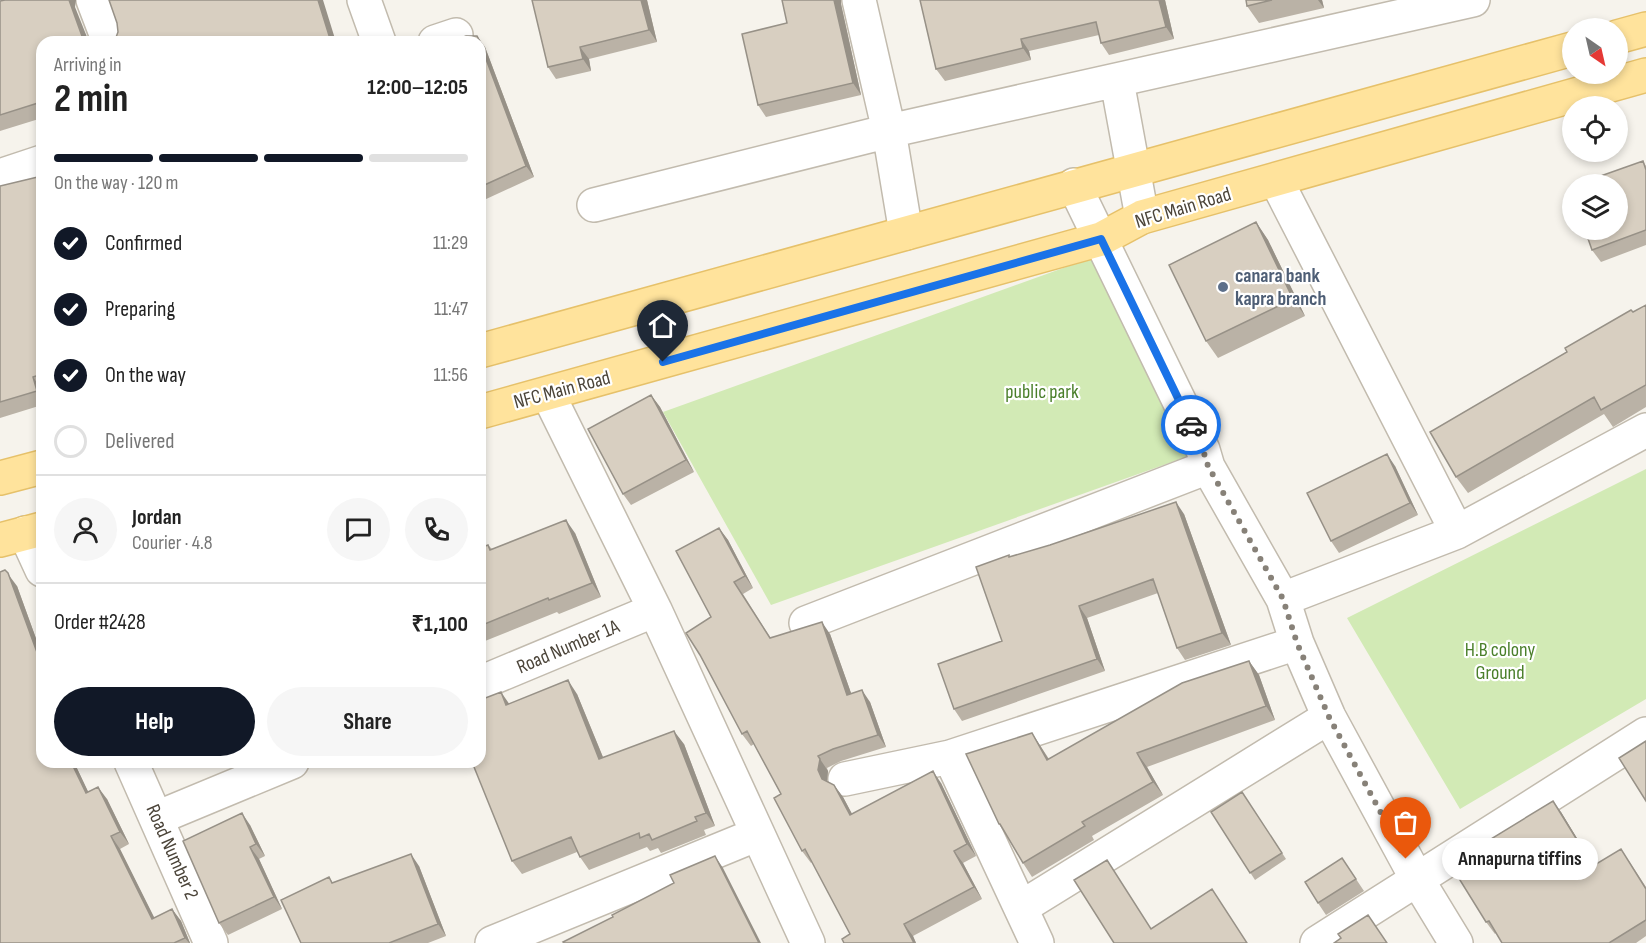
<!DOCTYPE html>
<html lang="en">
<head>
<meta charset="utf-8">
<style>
	:root { --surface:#fff; --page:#f6f6f6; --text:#222; --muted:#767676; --line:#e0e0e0; --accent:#111827 }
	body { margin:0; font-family:"Sofia Sans Condensed",sans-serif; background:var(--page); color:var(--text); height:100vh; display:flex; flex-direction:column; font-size:22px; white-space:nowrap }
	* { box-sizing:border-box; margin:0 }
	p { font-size:20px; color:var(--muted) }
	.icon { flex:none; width:33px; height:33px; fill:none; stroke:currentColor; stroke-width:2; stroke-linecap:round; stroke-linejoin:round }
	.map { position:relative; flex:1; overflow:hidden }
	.panel { position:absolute; left:36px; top:36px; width:450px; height:732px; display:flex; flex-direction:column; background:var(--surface); border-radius:18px; box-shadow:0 3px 9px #0003 }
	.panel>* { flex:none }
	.needle { width:39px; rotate:146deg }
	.fabs { position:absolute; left:1562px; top:18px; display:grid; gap:12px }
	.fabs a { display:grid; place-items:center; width:66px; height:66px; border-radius:50%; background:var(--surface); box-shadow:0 3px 9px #0003; font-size:30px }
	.pin { position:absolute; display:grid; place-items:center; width:51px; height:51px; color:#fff; margin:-62px -26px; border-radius:50% 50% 50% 0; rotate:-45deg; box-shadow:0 0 6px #0007 }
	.pin .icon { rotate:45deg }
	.courier { position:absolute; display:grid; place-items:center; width:60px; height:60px; margin:-30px; border:4px solid #1a73e8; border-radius:50%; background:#fff; color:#222; box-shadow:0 2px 8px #0007 }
	.bubble { position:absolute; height:42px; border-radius:21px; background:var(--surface); box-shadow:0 3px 9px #0003; font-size:20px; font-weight:700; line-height:42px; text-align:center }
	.summary em { font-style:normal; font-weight:700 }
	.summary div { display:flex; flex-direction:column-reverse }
	.summary { display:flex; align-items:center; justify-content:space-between; height:102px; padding:0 18px }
	h1 { font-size:39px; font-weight:700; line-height:45px }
	.bar { display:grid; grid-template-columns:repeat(4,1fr); gap:9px 6px; align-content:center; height:72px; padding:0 18px }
	.bar i { height:8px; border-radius:4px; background:var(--line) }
	.bar .current { background:var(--accent) }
	.bar p { grid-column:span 4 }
	.line { display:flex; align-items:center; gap:15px; padding:0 18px; border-top:2px solid var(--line) }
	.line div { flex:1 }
	.round { display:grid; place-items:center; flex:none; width:63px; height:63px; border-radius:32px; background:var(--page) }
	ol { padding:0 18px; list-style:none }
	li { display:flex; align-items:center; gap:18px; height:66px }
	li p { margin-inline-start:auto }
	li .icon { padding:6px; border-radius:50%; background:var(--accent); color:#fff; stroke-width:4 }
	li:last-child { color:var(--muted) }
	li i { width:33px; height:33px; border:3px solid var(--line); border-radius:50% }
	.cta { display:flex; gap:12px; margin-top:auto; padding:12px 18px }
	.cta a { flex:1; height:69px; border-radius:36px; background:var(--accent); color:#fff; font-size:24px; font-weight:700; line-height:69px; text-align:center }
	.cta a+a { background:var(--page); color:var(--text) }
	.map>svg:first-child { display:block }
	.green { fill:#d2eab5 }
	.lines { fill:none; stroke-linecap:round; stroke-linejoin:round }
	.minor-casing { stroke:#c2bbae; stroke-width:36 }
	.major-casing { stroke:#e6c16a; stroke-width:36 }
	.minor { stroke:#fff; stroke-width:33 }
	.major { stroke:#ffe39c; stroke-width:33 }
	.wall { fill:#bab2a6 }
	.shaded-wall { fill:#979187 }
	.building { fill:#d8cfc1; stroke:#979187; stroke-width:1.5 }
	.done { stroke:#878178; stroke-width:6; stroke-dasharray:0 10.8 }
	.route { stroke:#1a73e8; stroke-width:8 }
	.service-dot { fill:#5c6f8a; stroke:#fff; stroke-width:2 }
	.labels { text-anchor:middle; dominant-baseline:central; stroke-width:4.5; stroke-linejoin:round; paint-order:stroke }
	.street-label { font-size:20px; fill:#4b4439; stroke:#fff }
	.service-label { font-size:20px; font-weight:bold; fill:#4e5e75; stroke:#fff; text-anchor:start }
	.park-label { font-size:20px; fill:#4a7f2a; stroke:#fff }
</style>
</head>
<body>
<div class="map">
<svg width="1646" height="943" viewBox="0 0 1646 943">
	<rect width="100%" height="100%" fill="#f6f3ec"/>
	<path class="green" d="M1105 253 1200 452 771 605 663 412Z
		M1646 469V699L1460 809 1347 618Z"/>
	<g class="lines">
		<defs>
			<path id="minor" d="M93 0 109 42
				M364 0 379 42
				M859 0 889 131 906 233
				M435 42 456 35
				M1117 81 1142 217
				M0 176 42 162
				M1276 180 1457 532
				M1074 185 1203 450 1208 467 1283 599 1297 643 1329 717 1417 879 1456 943
				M594 205 889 131 1473 0
				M548 394 655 610 808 943
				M25 533 42 570
				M1283 599 1457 532 1646 430
				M806 623 1208 467
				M480 683 655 610
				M950 757 1037 943
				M131 762 211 943
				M845 779 950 757 1297 643
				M157 818 292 762
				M1022 907 1329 717
				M492 943 758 834
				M1317 943 1646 734"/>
			<path id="major" d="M1617 37 1646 29
				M480 351 1572 49
				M480 412 1101 239 1142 217 1646 75
				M0 478 42 467
				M0 540 42 529"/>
		</defs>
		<use href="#minor" class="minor-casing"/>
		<use href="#major" class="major-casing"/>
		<use href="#minor" class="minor"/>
		<use href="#major" class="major"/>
	</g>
	<path class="wall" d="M647 0 657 42 589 59 591 71 556 79 548 67Z
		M920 0H1165L1174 39 1109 55 1101 43 1099 35 1029 51 1031 60 945 81 936 69Z
		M1246 0H1322L1324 8 1259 23 1247 6Z
		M0 1 75 7 42 118 0 131Z
		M841 4 861 95 766 117 758 105 787 23Z
		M477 36 485 47 534 177 484 200 480 194V42Z
		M1643 161 1646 166V245L1601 262 1592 250Z
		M42 176V405L0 418V186Z
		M1256 222 1268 240 1305 316 1218 358 1206 341Z
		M1646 305V407L1613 427 1604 414 1468 493 1456 477 1567 352Z
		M651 395 660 407 694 472 631 505 623 494Z
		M1395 466 1418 515 1339 553 1331 541Z
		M1184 514 1231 645 1185 660 1177 648 1158 593 1087 618 1105 671 962 721 954 709 1002 641 1009 555 1010 557Z
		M719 528 728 540 753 588 743 594 770 637 830 634 851 693 870 702 886 747 841 761 827 768 828 771 827 781 834 785 843 797 852 814 941 783 976 856 963 863 982 899 913 936 916 943H844L850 934 812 862 811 863 802 851 781 794 754 744 751 746 742 734 711 617Z
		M575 533 601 597 559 614 557 612 480 643V548L488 545 492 549Z
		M17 586 42 655V762H74L88 792 107 799 129 844 120 849 154 918 172 909 181 921 190 943H0Z
		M1249 661 1259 675 1275 720 1147 767 1163 795 1092 836 1094 840 1032 877 1023 863 1008 838 999 824 1032 733 1049 759Z
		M577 694 603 757 684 744 715 826 704 830 706 835 661 853 658 848 650 851 647 847 589 870 580 857 577 852 522 874 512 861 509 704Z
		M1242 792 1286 859 1255 880 1211 812Z
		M1561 812 1594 866 1629 861 1646 887V936L1636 943H1502L1496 933 1495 934 1486 922Z
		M250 825 265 856 259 859 282 909 228 935 219 923Z
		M1342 858 1364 891 1326 915 1318 903Z
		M419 866 446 936 428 943H301L329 877 333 883Z"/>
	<path class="shaded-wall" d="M69 0H76L75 7 89 42H87L82 36Z
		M318 0H323L336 42H331Z
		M641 0H647L657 42 649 30Z
		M834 0H841V4L861 95 853 83Z
		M1159 0H1165L1174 39 1166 27Z
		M1318 0H1322L1324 8Z
		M477 36 485 47 534 177 526 166Z
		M1021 39 1029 51 1031 60 1023 48Z
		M580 47 589 59 591 71 583 59Z
		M1256 222 1268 240 1305 316 1293 299Z
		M33 377 42 390V398L37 391Z
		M651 395 660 407 694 472 686 460Z
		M1387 454 1395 466 1418 515 1410 503Z
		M1176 502 1184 514 1231 645 1222 633Z
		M566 520 575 533 601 597 592 583Z
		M719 528 728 540 753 588 745 576Z
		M5 570 17 586 42 655V666Z
		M1079 606 1087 618 1105 671 1097 659Z
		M822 622 830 634 856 707 847 695Z
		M1249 661 1259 675 1275 720 1266 706Z
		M568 680 577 694 609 772 599 759Z
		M862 690 870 702 886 747 878 735Z
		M501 692 510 705H506Z
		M674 731 684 744 715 826 706 813Z
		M1032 733 1041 747 1057 773 1047 760Z
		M1137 753 1147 767 1163 795 1153 782Z
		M818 756 828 771 827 782 822 779 818 770Z
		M71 762H74L95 806 86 793Z
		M933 771 941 783 976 856 967 844Z
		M834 785 843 797 859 827 850 815Z
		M98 787 107 799 129 844 120 832Z
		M1553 801 1561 812 1601 878 1593 866Z
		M242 813 250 825 265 856 256 844Z
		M111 836 120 849 161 931 152 919Z
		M250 847 259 859 282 909 274 897Z
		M954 851 963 863 982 899 974 887Z
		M411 854 419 866 446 936 438 924Z
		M715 856 723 868 761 943H759Z
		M172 909 181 921 190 943H189L185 938Z
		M904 924 913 936 916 943H914Z"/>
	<path class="building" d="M5 0H69L82 36 87 42H42V118L38 103 0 115V1Z
		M109 0H318L331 42H112L115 40 118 32 117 23Z
		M532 0H641L649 30 580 47 583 59 548 67Z
		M782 0H834L853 83 758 105 742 34 787 23Z
		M920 0H1159L1166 27 1101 43 1096 22 1021 39 1023 48 936 69Z
		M1246 0H1272L1247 6Z
		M466 36H477L480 42H450Z
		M480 43 526 166 480 187Z
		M1643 161 1646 170V230L1592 250 1585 230H1617V184H1578Z
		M42 176V374L33 377 37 391 0 402V186Z
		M1256 222 1293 299 1206 341 1169 265Z
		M1646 305V385L1601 410 1594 397 1456 477 1430 432 1567 352 1565 348 1631 310 1633 312Z
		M651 395 686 460 623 494 588 429Z
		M1387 454 1410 503 1331 541 1307 493Z
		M1176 502 1222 633 1177 648 1153 579 1079 606 1097 659 954 709 938 664 1002 641 976 567 1009 555V557L1050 545Z
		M566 520 592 583 549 600 548 598 480 626V548L488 545 490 550Z
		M719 528 745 576 734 582 770 638 822 622 847 695 862 690 878 735 833 749 818 756 820 759 818 770 822 779 834 785 850 815 933 771 967 844 954 851 974 887 904 924 914 943H844L842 939 850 934 805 849 802 851 774 798 781 794 747 731 742 734 700 655 686 633 711 617 676 551Z
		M5 570 8 573 42 666V762H71L86 793 98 787 120 832 111 836 152 919 172 909 185 938 174 943H0V572Z
		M1249 661 1266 706 1137 753 1153 782 1082 822 1085 826 1023 863 1000 824H999L966 754 1032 733 1047 760 1182 683Z
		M568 680 599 759 674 731 706 813 695 817 697 821 652 840 649 834 640 838 639 833 580 857 571 837 512 861 472 762H480V700L501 692 506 705Z
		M1646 741V801L1619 758Z
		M1242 792 1282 853 1250 873 1211 812Z
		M1553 801 1593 866 1621 849 1646 889V920L1609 943H1502L1489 921 1486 922 1450 864Z
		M242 813 256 844 250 847 274 897 219 923 183 841Z
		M411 854 438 924 389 943H301L281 900 329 877 332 883Z
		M715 856 759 943H564L563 942 613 917 612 915 674 883 670 875Z
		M1342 858 1356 879 1318 903 1305 882Z
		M1107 860 1151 929 1212 889 1247 943H1114L1074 880Z
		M1368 915 1387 943H1334L1341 938 1338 934Z"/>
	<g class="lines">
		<path class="done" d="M1191 425 1203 450 1208 466 1283 599 1297 643 1329 717 1406 859"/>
		<path class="route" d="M663 362 1101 239 1191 425"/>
	</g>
	<circle class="service-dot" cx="1223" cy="287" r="6"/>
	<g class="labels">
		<g class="street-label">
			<text transform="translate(1183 208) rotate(-17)">NFC Main Road</text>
			<text transform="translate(562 390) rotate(-15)">NFC Main Road</text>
			<text transform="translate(568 647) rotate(-23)">Road Number 1A</text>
			<text transform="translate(172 852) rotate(66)">Road Number 2</text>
		</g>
		<g class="service-label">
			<text x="1235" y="276">canara bank<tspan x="1235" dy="23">kapra branch</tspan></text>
		</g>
		<g class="park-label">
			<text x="1042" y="392">public park</text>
			<text x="1500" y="650">H.B colony<tspan x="1500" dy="23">Ground</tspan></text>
		</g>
	</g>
</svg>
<div class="fabs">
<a><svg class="needle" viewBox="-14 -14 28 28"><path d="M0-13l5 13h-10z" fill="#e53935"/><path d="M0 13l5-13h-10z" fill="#767676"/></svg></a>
<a><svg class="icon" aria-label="locate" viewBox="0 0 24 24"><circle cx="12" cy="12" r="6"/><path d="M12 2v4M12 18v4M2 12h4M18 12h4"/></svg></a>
<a><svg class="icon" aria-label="layers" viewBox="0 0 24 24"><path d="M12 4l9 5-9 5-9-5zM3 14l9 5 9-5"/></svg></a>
</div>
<div class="pin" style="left:1406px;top:859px;background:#ea580c"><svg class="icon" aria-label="bag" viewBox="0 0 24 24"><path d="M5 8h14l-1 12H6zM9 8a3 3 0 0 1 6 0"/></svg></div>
<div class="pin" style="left:663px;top:362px;background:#1f2937"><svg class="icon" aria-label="home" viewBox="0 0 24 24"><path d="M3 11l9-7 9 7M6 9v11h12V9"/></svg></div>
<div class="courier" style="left:1191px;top:425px"><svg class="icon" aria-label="car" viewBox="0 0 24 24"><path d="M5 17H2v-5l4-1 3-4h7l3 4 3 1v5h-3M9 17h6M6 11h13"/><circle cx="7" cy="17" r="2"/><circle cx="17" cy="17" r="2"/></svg></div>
<div class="bubble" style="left:1442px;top:838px;width:156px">Annapurna tiffins</div>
<section class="panel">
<div class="summary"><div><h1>2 min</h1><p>Arriving in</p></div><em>12:00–12:05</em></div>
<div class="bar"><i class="current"></i><i class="current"></i><i class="current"></i><i></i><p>On the way · 120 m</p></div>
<ol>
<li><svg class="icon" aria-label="check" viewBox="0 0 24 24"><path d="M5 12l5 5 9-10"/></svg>Confirmed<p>11:29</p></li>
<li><svg class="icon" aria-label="check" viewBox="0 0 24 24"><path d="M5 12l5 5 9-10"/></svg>Preparing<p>11:47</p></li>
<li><svg class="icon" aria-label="check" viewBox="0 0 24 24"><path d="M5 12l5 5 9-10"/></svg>On the way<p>11:56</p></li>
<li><i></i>Delivered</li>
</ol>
<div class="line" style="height:108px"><a class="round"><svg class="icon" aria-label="person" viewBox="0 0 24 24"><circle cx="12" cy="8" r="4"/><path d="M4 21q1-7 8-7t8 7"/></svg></a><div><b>Jordan</b><p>Courier · 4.8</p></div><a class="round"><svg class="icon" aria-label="chat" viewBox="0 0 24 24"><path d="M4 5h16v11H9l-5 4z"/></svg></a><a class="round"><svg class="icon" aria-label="phone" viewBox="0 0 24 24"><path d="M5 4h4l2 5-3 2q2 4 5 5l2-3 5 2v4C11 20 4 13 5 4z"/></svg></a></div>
<div class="line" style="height:78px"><div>Order #2428</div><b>₹1,100</b></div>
<div class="cta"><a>Help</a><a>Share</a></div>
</section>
</div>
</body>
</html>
